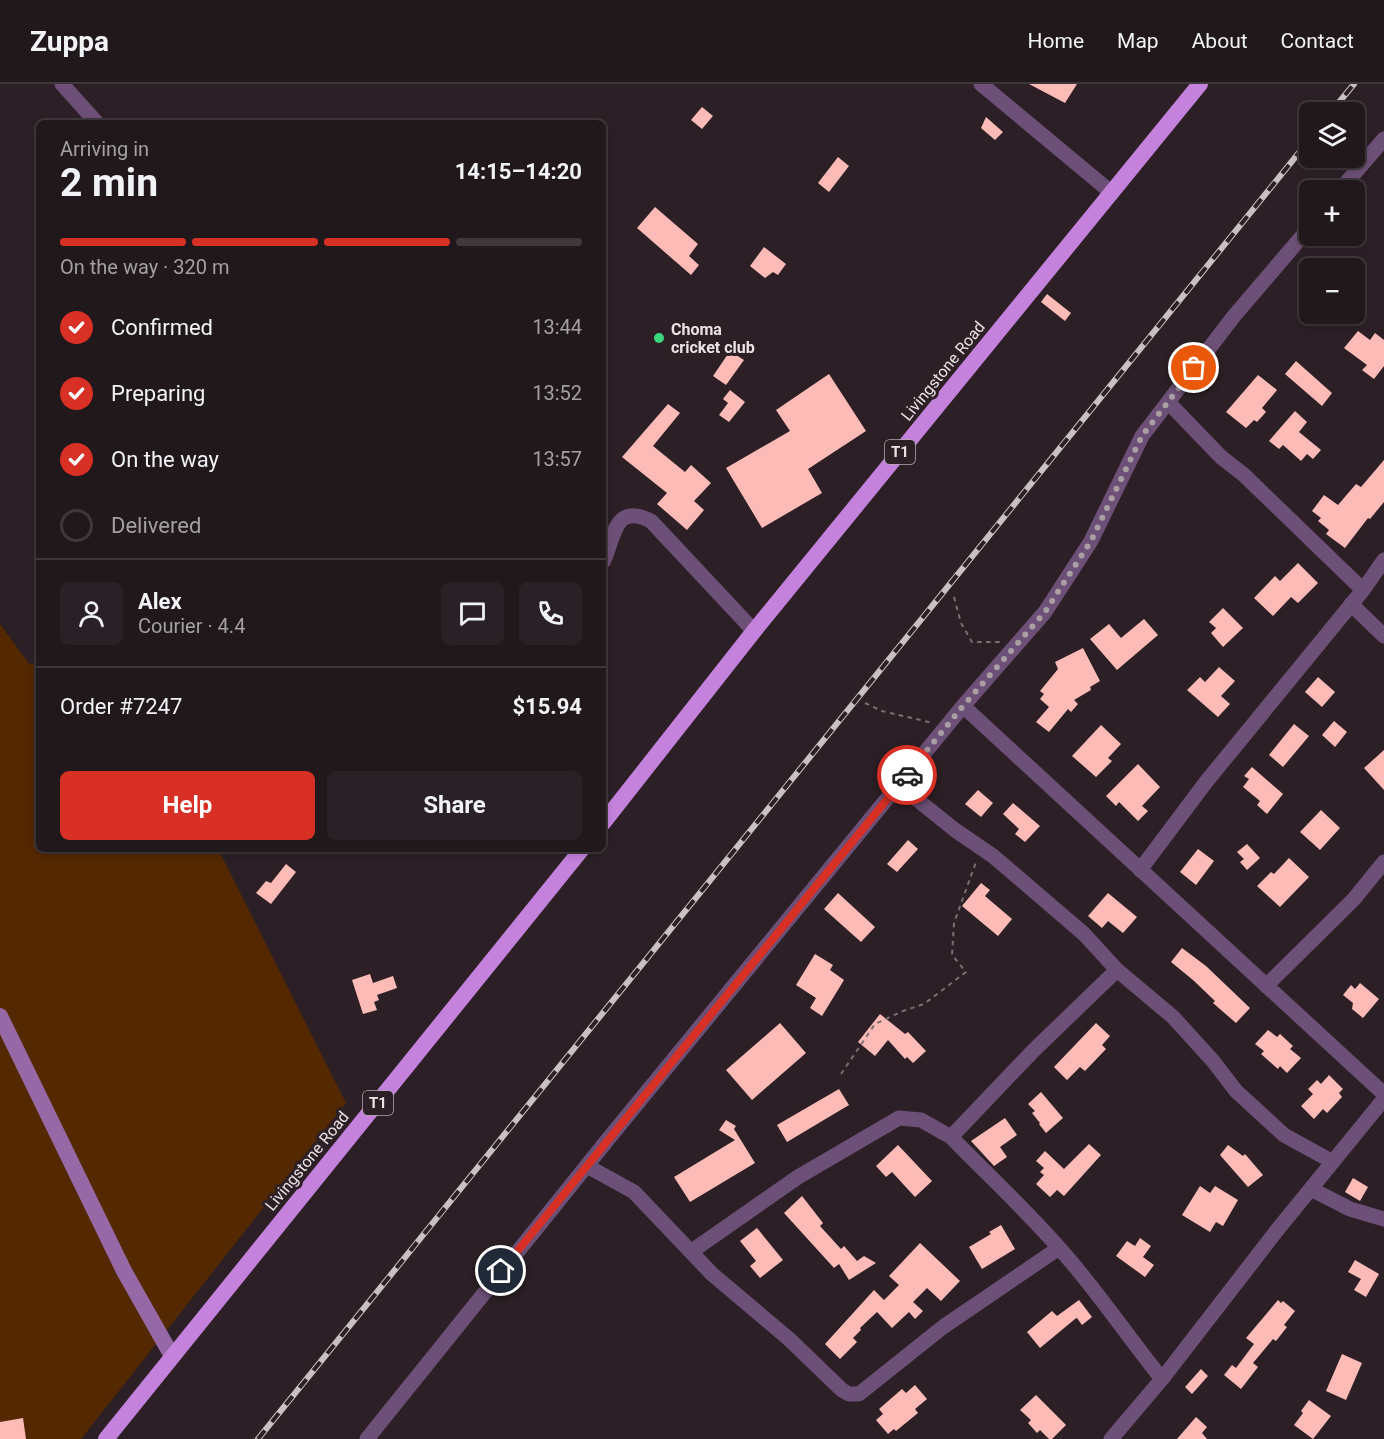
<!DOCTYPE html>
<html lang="en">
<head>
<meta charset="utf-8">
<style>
	:root { --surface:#21181c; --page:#292125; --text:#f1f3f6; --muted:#a2a0a3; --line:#3e373b; --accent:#d93025 }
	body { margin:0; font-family:Roboto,sans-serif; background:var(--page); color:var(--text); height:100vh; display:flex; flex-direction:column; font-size:22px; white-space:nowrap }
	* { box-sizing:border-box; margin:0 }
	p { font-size:20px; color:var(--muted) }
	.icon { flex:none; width:33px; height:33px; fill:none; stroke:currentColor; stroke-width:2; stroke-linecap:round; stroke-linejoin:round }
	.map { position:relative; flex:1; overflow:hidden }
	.sheet { position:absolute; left:36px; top:36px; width:570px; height:732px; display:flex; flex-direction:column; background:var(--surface); border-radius:9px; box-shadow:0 3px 9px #0003,0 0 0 2px var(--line) }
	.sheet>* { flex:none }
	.buttons { position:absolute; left:1299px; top:18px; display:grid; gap:12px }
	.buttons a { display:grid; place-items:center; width:66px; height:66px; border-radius:9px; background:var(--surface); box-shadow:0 3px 9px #0003,0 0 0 2px var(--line); font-size:30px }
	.pin { position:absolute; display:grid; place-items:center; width:51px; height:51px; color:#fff; margin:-26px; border:3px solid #fff; border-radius:50%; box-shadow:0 2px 6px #0007 }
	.courier { position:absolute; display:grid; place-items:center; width:60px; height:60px; margin:-30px; border:4px solid #d93025; border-radius:50%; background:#fff; color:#222; box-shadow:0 2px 8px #0007 }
	.head em { font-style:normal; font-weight:700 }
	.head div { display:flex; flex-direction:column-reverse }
	.head { display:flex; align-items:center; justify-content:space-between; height:102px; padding:0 24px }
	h1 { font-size:39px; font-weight:700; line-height:45px }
	.bar { display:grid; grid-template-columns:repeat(4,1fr); gap:9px 6px; align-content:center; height:72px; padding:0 24px }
	.bar i { height:8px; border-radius:4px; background:var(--line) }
	.bar .on { background:var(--accent) }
	.bar p { grid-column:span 4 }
	.line { display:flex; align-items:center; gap:15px; padding:0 24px; border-top:2px solid var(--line) }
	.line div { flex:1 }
	.round { display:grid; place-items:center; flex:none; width:63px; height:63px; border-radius:9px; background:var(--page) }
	ol { padding:0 24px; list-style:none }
	li { display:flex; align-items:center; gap:18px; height:66px }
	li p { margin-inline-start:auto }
	li .icon { padding:6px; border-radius:50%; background:var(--accent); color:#fff; stroke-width:4 }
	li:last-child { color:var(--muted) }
	li i { width:33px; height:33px; border:3px solid var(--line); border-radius:50% }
	.action { display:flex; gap:12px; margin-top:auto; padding:12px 24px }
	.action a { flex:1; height:69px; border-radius:9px; background:var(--accent); color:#fff; font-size:24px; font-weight:700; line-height:69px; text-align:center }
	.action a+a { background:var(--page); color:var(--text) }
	header { display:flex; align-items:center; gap:36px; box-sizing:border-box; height:84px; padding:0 30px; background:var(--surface); border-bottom:2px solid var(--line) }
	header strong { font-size:28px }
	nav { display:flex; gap:33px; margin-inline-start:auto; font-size:21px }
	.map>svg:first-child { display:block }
	.green { fill:#542800 }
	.building { fill:#fdbbb7 }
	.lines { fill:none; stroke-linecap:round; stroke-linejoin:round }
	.path { stroke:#796e73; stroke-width:2; stroke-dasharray:4.5 4.5; stroke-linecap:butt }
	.minor { stroke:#6d5077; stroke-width:15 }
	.secondary { stroke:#9668a6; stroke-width:16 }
	.trunk { stroke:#c482dc; stroke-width:16 }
	.rail-casing { stroke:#c9c0c4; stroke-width:6 }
	.rail { stroke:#2c2026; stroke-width:4; stroke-dasharray:11; stroke-linecap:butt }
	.done { stroke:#a99fa3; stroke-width:6; stroke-dasharray:0 10.8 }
	.route { stroke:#d93025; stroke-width:8 }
	.poi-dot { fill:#3bd77f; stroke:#2c2026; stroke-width:2 }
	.labels { text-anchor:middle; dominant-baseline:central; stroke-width:6; stroke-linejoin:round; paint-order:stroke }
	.shield { fill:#2c2026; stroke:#b2a8ad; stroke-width:1.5 }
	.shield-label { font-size:15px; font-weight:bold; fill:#ece3e7 }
	.poi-label { font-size:16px; font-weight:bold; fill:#ece3e7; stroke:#2c2026; text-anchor:start }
	.street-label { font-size:16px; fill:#ece3e7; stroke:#2c2026 }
</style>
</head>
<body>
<header>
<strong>Zuppa</strong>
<nav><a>Home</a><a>Map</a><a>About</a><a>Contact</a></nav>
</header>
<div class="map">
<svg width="1384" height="1355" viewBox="0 0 1384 1355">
	<rect width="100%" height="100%" fill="#2c2026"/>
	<path class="green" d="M0 540 30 581 39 577V765H218L346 1019 81 1355H0Z"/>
	<path class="building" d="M1029 0H1077L1065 19Z
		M702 23 713 32 702 45 691 36Z
		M986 33 1003 48 995 56 981 44Z
		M838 73 849 82 829 108 818 99Z
		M655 123 698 160 689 172 699 181 691 191 637 144Z
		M764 163 786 180 778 191 773 188 765 194 750 182Z
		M1047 210 1071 229 1065 237 1041 218Z
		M1358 247 1370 256 1375 249 1384 256V282L1374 295 1362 286 1367 281 1344 264Z
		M730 267 744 276 726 301 713 292Z
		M1296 277 1332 309 1322 322 1285 290Z
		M829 290 866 347 808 385 822 409 762 444 726 384 790 347 776 326Z
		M1258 291 1277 306 1262 324 1266 328 1257 338 1254 336 1246 344 1226 328Z
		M730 306 745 318 729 338 719 331 728 319 723 315Z
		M668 320 680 329 653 362 685 388 691 381 711 399 694 417 704 426 687 446 657 420 667 409 622 373Z
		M1295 327 1307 338 1299 348 1321 366 1313 375 1307 370 1301 377 1283 361 1279 365 1269 357Z
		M1384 376V418L1370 435 1368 434 1345 464 1326 450 1329 446 1318 437 1321 434 1312 427 1324 411 1338 421 1356 400 1361 403Z
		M1298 479 1318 499 1298 519 1291 513 1273 532 1254 514 1275 492 1280 497Z
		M1223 524 1243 544 1223 563 1211 549 1216 544 1209 538Z
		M1144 535 1158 551 1117 586 1090 555 1109 540 1121 554Z
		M1083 564 1100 597 1090 603 1091 606 1074 616 1078 620 1071 628 1068 625 1049 648 1036 638 1049 623 1040 615 1044 610 1040 607 1058 585 1055 578Z
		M1219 583 1235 597 1221 612 1230 620 1218 633 1187 606 1200 593 1205 598Z
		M1318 593 1335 608 1322 623 1305 608Z
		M1334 637 1347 648 1335 663 1322 651Z
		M1294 640 1309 652 1283 683 1269 671Z
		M1101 641 1121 660 1108 674 1112 677 1096 693 1072 672Z
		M1384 666V706L1364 684Z
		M1138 680 1160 703 1142 722 1148 727 1138 737 1119 718 1116 722 1106 712Z
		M1252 683 1283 710 1267 730 1257 721 1260 717 1243 703 1249 695 1244 692Z
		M978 706 993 719 981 733 965 720Z
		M1013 719 1040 742 1025 758 1015 750 1019 745 1003 730Z
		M1321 726 1340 744 1320 766 1300 748Z
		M908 756 918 765 897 788 887 780Z
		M1247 760 1260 774 1247 786 1240 778 1244 775 1237 768Z
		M1198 765 1214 777 1196 801 1180 788Z
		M1289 774 1309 793 1280 823 1257 802 1271 788 1274 790Z
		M286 780 296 788 271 820 256 809 266 797 271 799Z
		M981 799 990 806 985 812 1012 835 998 852 962 822Z
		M838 809 875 843 861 858 824 825Z
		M1108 809 1137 833 1123 849 1108 837 1102 844 1088 832Z
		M1182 864 1206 882 1250 924 1236 939 1213 919 1215 917 1193 896 1171 878Z
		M815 870 833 881 830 886 844 896 822 932 810 924 816 914 796 901Z
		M370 890 373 899 393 892 397 904 377 911 379 916 374 918 377 926 363 930 352 896Z
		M1360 899 1379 915 1363 934 1352 925 1353 919 1343 911 1351 901 1355 905Z
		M880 930 905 950 908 948 926 967 913 979 907 973 905 975 888 956 875 972 858 958Z
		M780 939 806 969 752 1016 726 986Z
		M1096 939 1110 952 1102 961 1106 965 1085 987 1080 983 1067 996 1054 983Z
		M1268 946 1277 953 1280 950 1293 962 1290 965 1301 974 1287 989 1280 982 1278 985 1261 970 1264 967 1255 960Z
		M1329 991 1343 1005 1339 1009 1342 1013 1327 1029 1323 1025 1314 1035 1301 1022 1313 1010 1308 1005 1317 996 1321 1000Z
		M839 1005 849 1021 787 1058 777 1041Z
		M1041 1008 1063 1034 1046 1049 1039 1040 1040 1039 1032 1029 1035 1027 1028 1020Z
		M1005 1034 1017 1051 1000 1063 1007 1073 994 1082 971 1057Z
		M726 1036 736 1042 734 1045 755 1079 690 1118 674 1093 735 1056 719 1046Z
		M1089 1060 1101 1071 1064 1112 1057 1106 1050 1113 1036 1100 1044 1091 1040 1088 1044 1084 1036 1077 1045 1067 1064 1085Z
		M898 1061 932 1097 915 1113 892 1088 886 1093 876 1082Z
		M1228 1061 1243 1072 1245 1070 1263 1091 1248 1103 1220 1071Z
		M1353 1094 1368 1103 1360 1117 1345 1108Z
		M1200 1102 1210 1109 1215 1102 1238 1116 1223 1142 1216 1138 1210 1148 1182 1131Z
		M802 1112 823 1139 820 1142 841 1165 844 1162 857 1177 864 1172 876 1179 849 1196 839 1180 834 1184 784 1129Z
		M1001 1141 1015 1165 982 1185 969 1163 991 1150 989 1148Z
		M757 1144 783 1176 760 1194 750 1182 756 1177 740 1157Z
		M1140 1154 1151 1162 1143 1173 1154 1181 1145 1193 1116 1172 1127 1157 1135 1162Z
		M920 1159 960 1197 941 1217 927 1204 913 1218 923 1227 915 1235 909 1228 892 1244 877 1228 860 1244 861 1246 853 1254 857 1258 840 1275 825 1260 874 1206 884 1216 899 1201 889 1192Z
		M1355 1176 1379 1190 1366 1213 1354 1206 1361 1195 1348 1188Z
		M1079 1216 1092 1233 1082 1241 1077 1234 1075 1235 1040 1264 1027 1248 1052 1227 1057 1232Z
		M1278 1216 1281 1219 1283 1217 1295 1227 1284 1241 1287 1243 1276 1257 1273 1255 1253 1279 1258 1283 1241 1305 1224 1291 1232 1281 1236 1284 1254 1260 1246 1254Z
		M1342 1270 1362 1279 1346 1316 1326 1307Z
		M1201 1285 1208 1292 1192 1310 1185 1303Z
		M915 1301 927 1315 915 1325 918 1329 896 1347 894 1345 888 1350 876 1336 883 1330 879 1325 902 1305 906 1309Z
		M1036 1311 1066 1341 1052 1355H1049L1040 1346 1037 1349 1028 1339 1031 1336 1020 1326Z
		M1309 1316 1331 1332 1313 1355 1294 1341 1303 1329 1301 1327Z
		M1196 1333 1207 1343 1202 1349 1207 1355H1177Z
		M23 1334 26 1355H0V1338Z"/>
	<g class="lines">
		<path class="path" d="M954 513 961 539 972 558H1001
			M865 619 882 627 933 639
			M841 990 875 940 903 927 924 920 966 888 952 871 954 839 976 778"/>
		<path class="minor" d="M62 0 97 39
			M981 0 1112 109
			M1340 106 1384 55
			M1168 318 1221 373 1244 391 1363 506
			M603 478C615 454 613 418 651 437L754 547
			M1351 520 1384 552
			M963 622 1384 1010
			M899 701 955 746 993 772 1084 850 1117 886 1173 933 1213 977 1236 1007 1284 1051 1333 1078
			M1140 786 1206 698 1363 506 1384 476
			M1117 886 1033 967 951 1053C987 1090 1026 1126 1060 1165 1097 1206 1127 1252 1162 1295
			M1266 902 1354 815 1384 778
			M587 1082 634 1108 712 1190 789 1255 842 1306 849 1310H859L943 1243 1059 1164
			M1311 1105 1350 1125 1384 1135
			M692 1167 798 1093 899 1034 921 1036 951 1053
			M367 1355 609 1054 963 622 1045 528 1091 457 1142 352 1234 232 1310 143
			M1111 1355 1162 1295 1278 1145 1384 1015"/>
		<path class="secondary" d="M0 932 124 1187 172 1272"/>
		<path class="trunk" d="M603 739 754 547 1200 0
			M106 1355 582 765"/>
		<defs>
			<path id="rail" d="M1331 28 1354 0
				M258 1355 1310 55"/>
		</defs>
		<use href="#rail" class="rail-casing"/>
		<use href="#rail" class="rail"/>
	</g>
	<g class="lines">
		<path class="done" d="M907 691 963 622 1045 528 1091 457 1142 352 1194 284"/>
		<path class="route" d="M501 1187 907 691"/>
	</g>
	<circle class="poi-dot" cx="659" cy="254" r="6"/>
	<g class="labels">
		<g class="shield">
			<rect x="885" y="356" width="30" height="24" rx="4.5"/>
			<rect x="363" y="1007" width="30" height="24" rx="4.5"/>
		</g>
		<g class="shield-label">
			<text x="900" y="368">T1</text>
			<text x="378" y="1019">T1</text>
		</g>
		<g class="poi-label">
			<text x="671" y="245">Choma<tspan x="671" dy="18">cricket club</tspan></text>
		</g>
		<g class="street-label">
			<text transform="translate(943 287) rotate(-51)">Livingstone Road</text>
			<text transform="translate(307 1077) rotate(-51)">Livingstone Road</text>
		</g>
	</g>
</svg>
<div class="buttons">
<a><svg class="icon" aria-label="layers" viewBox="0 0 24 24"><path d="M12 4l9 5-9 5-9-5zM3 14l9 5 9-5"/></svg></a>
<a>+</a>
<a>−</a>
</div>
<div class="pin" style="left:1194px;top:284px;background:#ea580c"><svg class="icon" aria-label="bag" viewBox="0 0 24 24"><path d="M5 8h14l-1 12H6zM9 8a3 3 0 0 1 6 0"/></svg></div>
<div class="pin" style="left:501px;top:1187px;background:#1f2937"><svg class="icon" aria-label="home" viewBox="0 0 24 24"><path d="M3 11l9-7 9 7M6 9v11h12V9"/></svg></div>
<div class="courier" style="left:907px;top:691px"><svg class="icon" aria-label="car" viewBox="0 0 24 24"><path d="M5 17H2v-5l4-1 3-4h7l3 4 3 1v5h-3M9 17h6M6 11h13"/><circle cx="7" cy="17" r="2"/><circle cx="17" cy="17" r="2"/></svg></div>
<section class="sheet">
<div class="head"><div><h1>2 min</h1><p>Arriving in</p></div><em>14:15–14:20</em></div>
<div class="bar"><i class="on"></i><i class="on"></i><i class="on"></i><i></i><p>On the way · 320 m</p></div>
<ol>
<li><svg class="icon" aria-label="check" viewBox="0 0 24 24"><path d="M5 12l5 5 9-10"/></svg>Confirmed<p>13:44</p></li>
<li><svg class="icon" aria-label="check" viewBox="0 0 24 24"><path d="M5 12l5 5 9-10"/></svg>Preparing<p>13:52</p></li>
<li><svg class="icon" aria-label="check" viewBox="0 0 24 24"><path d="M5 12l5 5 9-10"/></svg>On the way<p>13:57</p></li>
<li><i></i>Delivered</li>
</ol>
<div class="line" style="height:108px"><a class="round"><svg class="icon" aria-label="person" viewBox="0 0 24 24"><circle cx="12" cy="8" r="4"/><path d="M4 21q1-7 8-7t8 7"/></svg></a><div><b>Alex</b><p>Courier · 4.4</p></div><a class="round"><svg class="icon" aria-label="chat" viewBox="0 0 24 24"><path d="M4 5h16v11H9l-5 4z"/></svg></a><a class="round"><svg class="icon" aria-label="phone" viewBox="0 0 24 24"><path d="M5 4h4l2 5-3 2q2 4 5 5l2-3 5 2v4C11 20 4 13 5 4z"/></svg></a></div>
<div class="line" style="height:78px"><div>Order #7247</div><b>$15.94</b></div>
<div class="action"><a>Help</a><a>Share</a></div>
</section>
</div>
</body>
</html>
